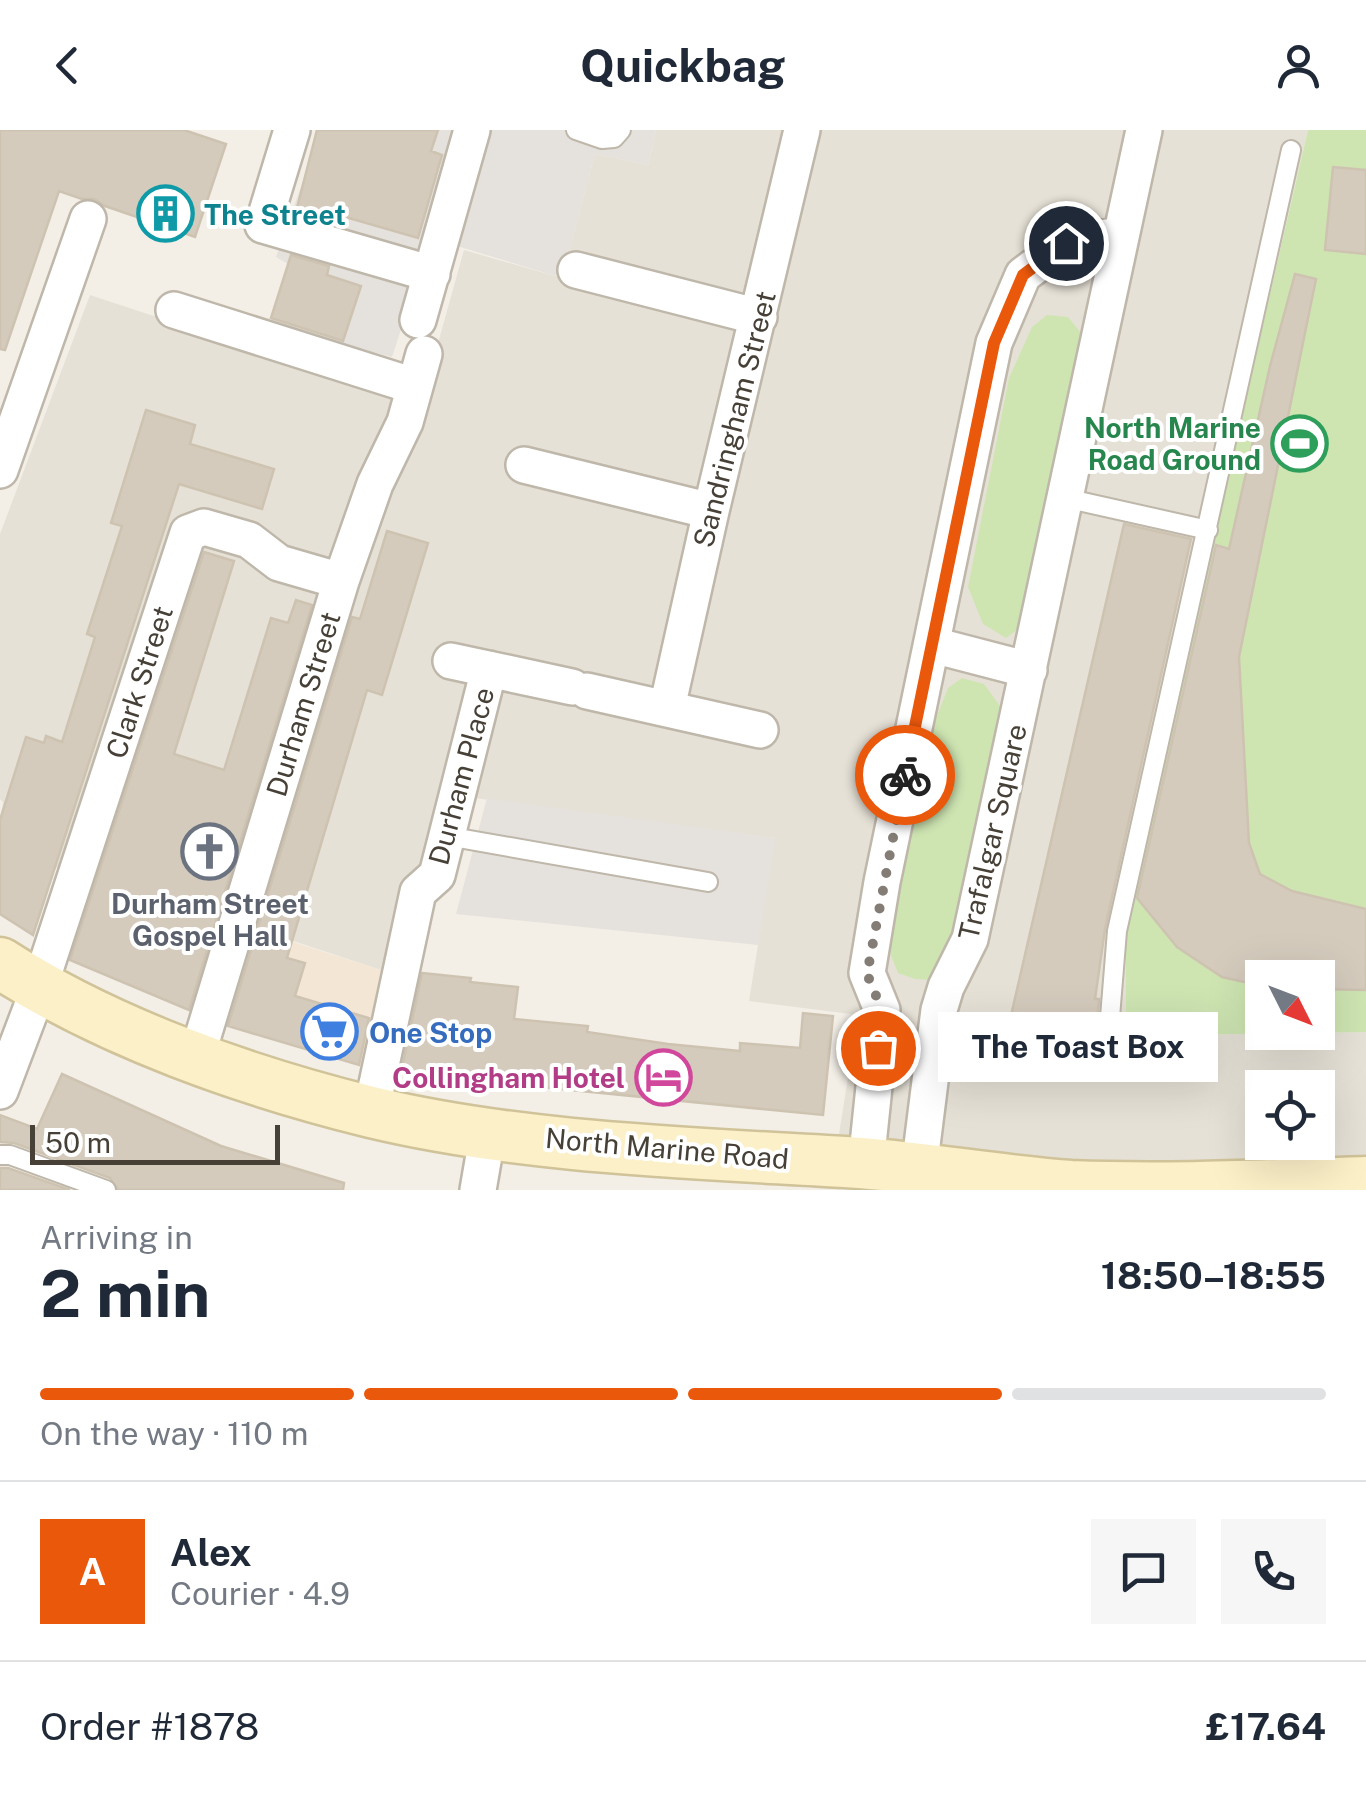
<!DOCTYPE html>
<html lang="en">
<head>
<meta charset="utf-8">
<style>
	:root { --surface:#fff; --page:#f6f6f7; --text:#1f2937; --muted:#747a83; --line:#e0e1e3; --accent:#ea580c }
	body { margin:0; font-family:"Public Sans",sans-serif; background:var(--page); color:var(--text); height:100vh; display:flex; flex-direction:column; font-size:38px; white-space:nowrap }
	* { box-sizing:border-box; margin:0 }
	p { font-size:32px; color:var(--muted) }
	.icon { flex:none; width:55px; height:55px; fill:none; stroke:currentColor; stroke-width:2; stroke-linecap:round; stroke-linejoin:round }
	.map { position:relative; height:1060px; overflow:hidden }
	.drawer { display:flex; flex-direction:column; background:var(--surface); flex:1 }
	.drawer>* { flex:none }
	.needle { width:65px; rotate:132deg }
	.tools { position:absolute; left:1245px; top:830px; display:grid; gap:20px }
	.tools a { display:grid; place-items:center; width:90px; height:90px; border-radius:0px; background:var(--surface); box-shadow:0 10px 40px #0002; font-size:50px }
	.scale { position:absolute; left:30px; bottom:25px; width:250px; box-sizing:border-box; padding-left:10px; border:5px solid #464037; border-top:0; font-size:28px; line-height:35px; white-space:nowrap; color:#464037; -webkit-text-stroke:8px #fff; paint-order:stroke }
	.pin { position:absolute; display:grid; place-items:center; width:85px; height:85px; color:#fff; margin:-42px; border:5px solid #fff; border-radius:50%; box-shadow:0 2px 10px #0007 }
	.courier { position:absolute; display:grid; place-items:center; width:100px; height:100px; margin:-50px; border:8px solid #ea580c; border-radius:50%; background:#fff; color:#222; box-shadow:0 2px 12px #0007 }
	.bubble { position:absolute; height:70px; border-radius:0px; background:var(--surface); box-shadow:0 10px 40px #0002; font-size:32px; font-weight:700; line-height:70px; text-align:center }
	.summary em { font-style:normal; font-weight:700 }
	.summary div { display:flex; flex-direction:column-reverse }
	.summary { display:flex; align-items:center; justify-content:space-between; height:170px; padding:0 40px }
	h1 { font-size:65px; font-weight:700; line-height:75px }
	.bar { display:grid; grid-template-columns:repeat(4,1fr); gap:15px 10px; align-content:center; height:120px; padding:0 40px }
	.bar i { height:12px; border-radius:8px; background:var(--line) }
	.bar .on { background:var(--accent) }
	.bar p { grid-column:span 4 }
	.line { display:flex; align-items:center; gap:25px; padding:0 40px; border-top:2px solid var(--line) }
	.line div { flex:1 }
	.round { display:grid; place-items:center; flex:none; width:105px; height:105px; border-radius:0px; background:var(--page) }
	header { display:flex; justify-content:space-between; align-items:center; height:130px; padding:0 40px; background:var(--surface); font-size:45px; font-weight:700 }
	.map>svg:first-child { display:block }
	.residential { fill:#e6e1d6; fill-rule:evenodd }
	.commercial { fill:#f4e6d4 }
	.industrial { fill:#e5e1dc }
	.green { fill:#cee5b2; fill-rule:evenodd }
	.building { fill:#d4cbbd; stroke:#cec3b1; stroke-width:2.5 }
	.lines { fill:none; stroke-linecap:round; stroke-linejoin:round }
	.service-casing { stroke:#beb7aa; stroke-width:22 }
	.minor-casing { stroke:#beb7aa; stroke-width:40 }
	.secondary-casing { stroke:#d0c399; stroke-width:55 }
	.service { stroke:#fff; stroke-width:18 }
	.minor { stroke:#fff; stroke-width:35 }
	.secondary { stroke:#fcf0c8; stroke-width:50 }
	.done { stroke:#837d75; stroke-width:10; stroke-dasharray:0 18 }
	.route { stroke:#ea580c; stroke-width:12 }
	.labels { text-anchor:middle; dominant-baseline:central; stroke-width:8; stroke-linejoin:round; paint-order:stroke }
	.culture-label { font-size:28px; font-weight:bold; fill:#0d838f; stroke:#fff; text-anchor:start }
	.street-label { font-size:28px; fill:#464037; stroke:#fff }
	.leisure-label { font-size:28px; font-weight:bold; fill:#27864d; stroke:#fff; text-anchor:end }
	.worship-label { font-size:28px; font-weight:bold; fill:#5b616d; stroke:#fff }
	.shop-label { font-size:28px; font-weight:bold; fill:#366cbe; stroke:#fff; text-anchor:start }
	.hotel-label { font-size:28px; font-weight:bold; fill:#b23c85; stroke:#fff; text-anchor:end }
</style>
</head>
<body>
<header><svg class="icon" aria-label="back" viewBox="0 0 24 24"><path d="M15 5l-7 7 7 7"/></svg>Quickbag<svg class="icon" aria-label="person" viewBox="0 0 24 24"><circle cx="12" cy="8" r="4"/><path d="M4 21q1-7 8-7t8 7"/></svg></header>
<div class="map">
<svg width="1366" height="1060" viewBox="0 0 1366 1060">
	<rect width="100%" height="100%" fill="#f3efe7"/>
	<path class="residential" d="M656 0H1308L1161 626 1127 906 1366 902V1031L1046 1033 839 1004 858 885 749 871 775 708 445 664 399 793 390 843 212 784 60 739 0 711 3 672 0 669V404L90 165 421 274 464 120 562 148 595 24 648 35ZM1262 958H1318V1012H1262Z"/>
	<path class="commercial" d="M255 800 390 843 365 937 226 896Z"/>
	<path class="industrial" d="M321 0H656L648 35 595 24 562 148 431 108 392 227 269 196 288 134 276 127Z
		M487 668 776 708 758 815 456 784Z"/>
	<path class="green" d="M1308 0H1366V902L1126 906V785ZM1262 848H1318V902H1262Z
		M1047 185 1068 187 1082 204 1037 453 1024 495 1006 508 983 494 968 457 1009 248 1032 197Z
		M962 548 984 554 1003 580 959 806 932 850 915 849 898 843 888 818 934 593 948 558Z"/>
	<path class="building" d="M0 0H184L226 14 195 107 105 76 94 69H82L59 61 5 220 0 219Z
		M317 0H438L431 21 442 25 418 108 342 86 340 95 296 82Z
		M1333 37 1366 40V124L1325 120Z
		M291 125 329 136 327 145 361 156 343 211 271 188Z
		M1295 144 1316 149 1239 527 1249 713 1260 744 1292 761 1366 779V860L1318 859V848H1262V856L1222 847 1177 817 1137 768 1216 415 1229 419 1270 236Z
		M146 280 195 295 190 314 274 339 262 379 179 354 33 805 0 784V690L26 607 44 613 46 606 62 612 95 507 87 504 122 396 111 393Z
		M1124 394 1191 409 1105 799 1095 869H1099L1095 923 1007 903Z
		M387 401 428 413 382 565 367 560 287 828 305 833 295 866 369 888 359 935 228 896 352 487 360 489Z
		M204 422 234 431 174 624 224 640 271 488 288 493 296 470 312 475 189 880 70 830Z
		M422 843 471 848 470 852 518 857 514 889 588 896 587 902 668 914 740 921V913L800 918 803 883 833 886 823 985 401 943Z
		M62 944 221 1016 344 1053 343 1060H118L110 1048 14 1013 0 1012V985L37 999Z
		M0 1038H8L70 1060H0Z"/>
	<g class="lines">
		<defs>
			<path id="service" d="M576 0 602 9 614 8 621 0
				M1065 368 1208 400
				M447 706 708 752
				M1107 924 1117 801 1291 20
				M0 1025H10L106 1060"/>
			<path id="minor" d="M292 0 263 95 432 144
				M576 140 759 187
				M174 180 414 256
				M418 190 472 0
				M524 335 711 381
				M0 340 88 89
				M933 515 1029 540
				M451 531 572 557
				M587 561 760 600
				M667 578 711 381 802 0
				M196 929 341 451 375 354 405 292 424 224
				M0 961 39 858 188 403 204 397 249 410 279 433 341 451
				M371 982 418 762 437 745 489 539
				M866 1034 882 880 867 843 882 752 994 213 1023 145 1066 113 1120 105
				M919 1039 939 880 946 857 970 809 1144 0
				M478 1060 488 1002"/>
			<path id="secondary" d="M0 833C109 903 246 951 371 982 525 1019 701 1023 860 1033 930 1038 1000 1051 1071 1056 1169 1060 1268 1055 1366 1052"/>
		</defs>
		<use href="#service" class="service-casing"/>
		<use href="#minor" class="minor-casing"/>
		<use href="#secondary" class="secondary-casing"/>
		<use href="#service" class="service"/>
		<use href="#minor" class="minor"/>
		<use href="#secondary" class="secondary"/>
	</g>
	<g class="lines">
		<path class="done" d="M878 918 882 880 867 844 905 645"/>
		<path class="route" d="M905 645 994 213 1023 145 1066 113"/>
	</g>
	<defs>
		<symbol id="building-ring" viewBox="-11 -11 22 22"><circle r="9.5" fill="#fff" stroke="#0f9aa8" stroke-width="1.5"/><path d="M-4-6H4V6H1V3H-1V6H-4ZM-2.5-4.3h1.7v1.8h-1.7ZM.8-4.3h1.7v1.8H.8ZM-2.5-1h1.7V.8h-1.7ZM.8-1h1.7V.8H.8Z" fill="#0f9aa8"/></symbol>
		<symbol id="stadium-ring" viewBox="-11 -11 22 22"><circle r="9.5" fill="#fff" stroke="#2e9e5b" stroke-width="1.5"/><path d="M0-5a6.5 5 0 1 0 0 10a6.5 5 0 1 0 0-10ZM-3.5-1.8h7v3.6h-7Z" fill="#2e9e5b"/></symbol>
		<symbol id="church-ring" viewBox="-11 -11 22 22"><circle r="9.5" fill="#fff" stroke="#6b7280" stroke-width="1.5"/><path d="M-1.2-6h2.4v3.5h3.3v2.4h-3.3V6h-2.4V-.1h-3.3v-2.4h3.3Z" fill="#6b7280"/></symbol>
		<symbol id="supermarket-ring" viewBox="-11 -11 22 22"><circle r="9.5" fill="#fff" stroke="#3f7fe0" stroke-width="1.5"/><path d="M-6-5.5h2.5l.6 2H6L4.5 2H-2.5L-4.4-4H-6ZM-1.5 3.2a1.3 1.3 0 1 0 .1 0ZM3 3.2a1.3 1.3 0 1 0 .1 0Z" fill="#3f7fe0"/></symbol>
		<symbol id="hotel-ring" viewBox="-11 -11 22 22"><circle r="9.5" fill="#fff" stroke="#d1479c" stroke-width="1.5"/><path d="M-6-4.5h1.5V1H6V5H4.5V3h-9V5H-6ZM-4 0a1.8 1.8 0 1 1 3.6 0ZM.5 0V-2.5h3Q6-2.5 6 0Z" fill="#d1479c"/></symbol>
	</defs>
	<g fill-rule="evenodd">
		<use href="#building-ring" x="134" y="52" width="63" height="63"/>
		<use href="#stadium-ring" x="1268" y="282" width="63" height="63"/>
		<use href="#church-ring" x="178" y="690" width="63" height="63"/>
		<use href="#supermarket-ring" x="298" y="870" width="63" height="63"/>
		<use href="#hotel-ring" x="632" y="916" width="63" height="63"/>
	</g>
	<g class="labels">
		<g class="culture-label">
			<text x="204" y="84">The Street</text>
		</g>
		<g class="street-label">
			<text transform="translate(734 289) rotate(-76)">Sandringham Street</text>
			<text transform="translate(139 552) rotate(-72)">Clark Street</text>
			<text transform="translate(303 574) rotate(-73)">Durham Street</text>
			<text transform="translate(461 646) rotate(-75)">Durham Place</text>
			<text transform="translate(992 702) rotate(-77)">Trafalgar Square</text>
			<text transform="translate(667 1018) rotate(5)">North Marine Road</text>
		</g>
		<g class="leisure-label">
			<text x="1261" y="297">North Marine<tspan x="1261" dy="32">Road Ground</tspan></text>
		</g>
		<g class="worship-label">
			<text x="210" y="773">Durham Street<tspan x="210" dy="32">Gospel Hall</tspan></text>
		</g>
		<g class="shop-label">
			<text x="369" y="902">One Stop</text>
		</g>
		<g class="hotel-label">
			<text x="625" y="947">Collingham Hotel</text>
		</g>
	</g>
</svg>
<div class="tools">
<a><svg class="needle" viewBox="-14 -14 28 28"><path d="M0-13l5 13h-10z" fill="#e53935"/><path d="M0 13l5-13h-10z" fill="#747a83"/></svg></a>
<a><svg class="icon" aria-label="locate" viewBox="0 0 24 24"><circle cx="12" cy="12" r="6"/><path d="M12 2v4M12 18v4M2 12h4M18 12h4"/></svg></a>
</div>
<div class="scale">50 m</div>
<div class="pin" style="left:878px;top:918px;background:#ea580c"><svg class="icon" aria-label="bag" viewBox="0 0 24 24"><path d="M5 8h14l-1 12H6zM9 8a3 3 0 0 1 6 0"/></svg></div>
<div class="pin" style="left:1066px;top:113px;background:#1f2937"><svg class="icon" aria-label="home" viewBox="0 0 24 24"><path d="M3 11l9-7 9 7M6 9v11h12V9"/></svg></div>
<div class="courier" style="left:905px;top:645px"><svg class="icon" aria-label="bike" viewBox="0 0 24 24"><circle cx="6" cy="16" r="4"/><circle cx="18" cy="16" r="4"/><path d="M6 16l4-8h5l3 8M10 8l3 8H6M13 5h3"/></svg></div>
<div class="bubble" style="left:938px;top:882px;width:280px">The Toast Box</div>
</div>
<section class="drawer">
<div class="summary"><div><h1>2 min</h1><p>Arriving in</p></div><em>18:50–18:55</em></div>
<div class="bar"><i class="on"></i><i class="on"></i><i class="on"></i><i></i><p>On the way · 110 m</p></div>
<div class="line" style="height:180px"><b class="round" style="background:var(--accent);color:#fff">A</b><div><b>Alex</b><p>Courier · 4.9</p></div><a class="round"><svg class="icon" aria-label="chat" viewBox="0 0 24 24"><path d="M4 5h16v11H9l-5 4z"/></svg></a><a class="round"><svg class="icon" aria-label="phone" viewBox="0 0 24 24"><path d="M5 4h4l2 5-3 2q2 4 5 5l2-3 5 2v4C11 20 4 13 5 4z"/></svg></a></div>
<div class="line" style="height:130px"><div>Order #1878</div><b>£17.64</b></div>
</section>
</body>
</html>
